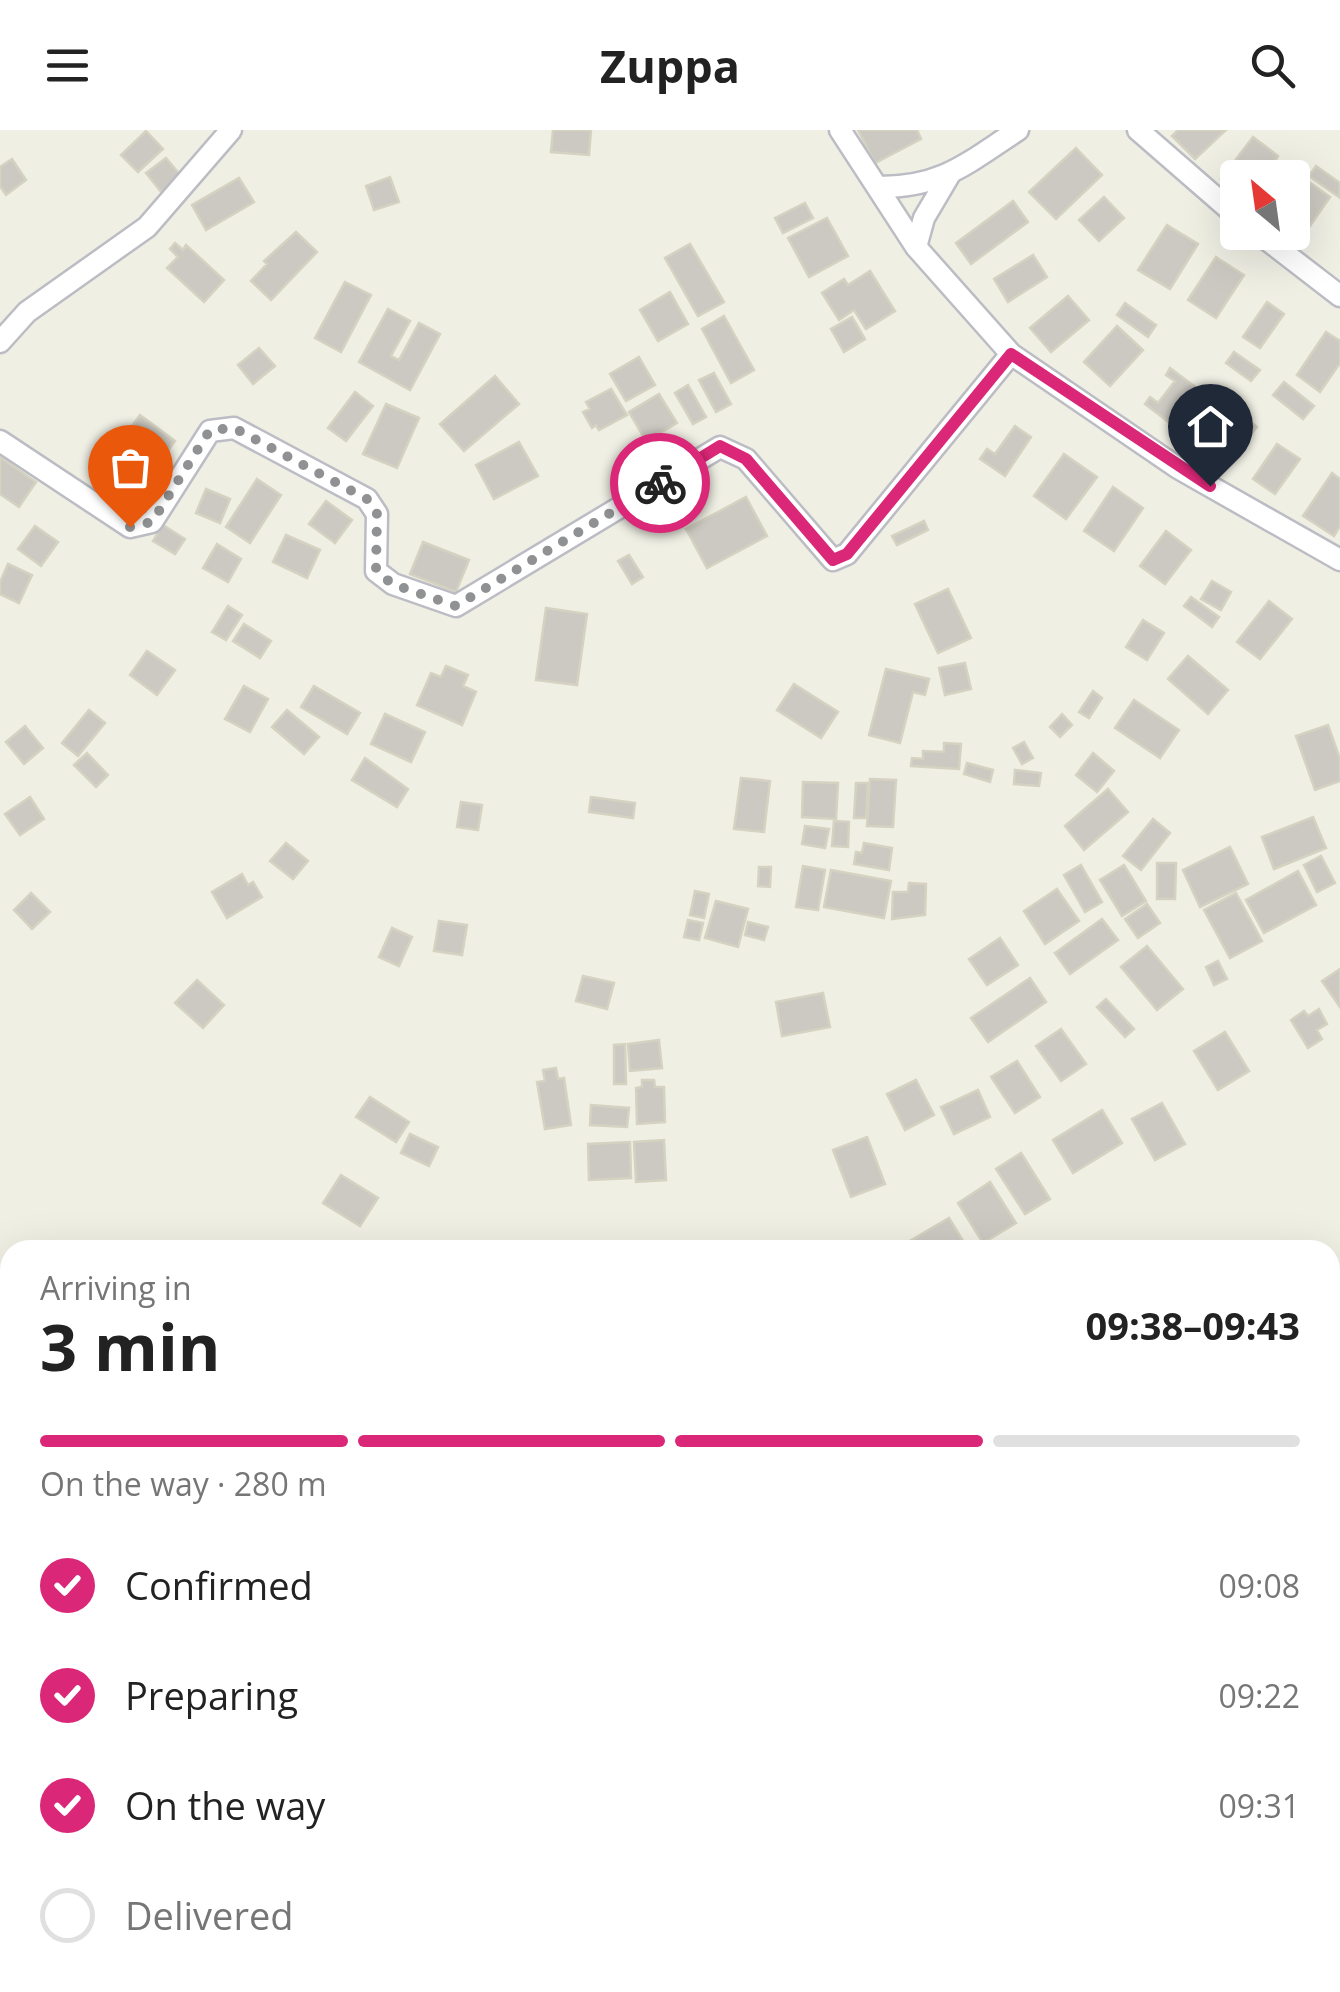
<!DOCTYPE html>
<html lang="en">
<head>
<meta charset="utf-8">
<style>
	:root { --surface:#fff; --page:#f2f2f2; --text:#222; --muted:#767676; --line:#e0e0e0; --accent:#db2777 }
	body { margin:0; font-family:"Open Sans",sans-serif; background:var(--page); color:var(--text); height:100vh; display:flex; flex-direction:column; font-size:38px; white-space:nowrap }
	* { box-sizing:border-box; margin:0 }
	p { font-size:32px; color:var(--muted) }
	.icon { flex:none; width:55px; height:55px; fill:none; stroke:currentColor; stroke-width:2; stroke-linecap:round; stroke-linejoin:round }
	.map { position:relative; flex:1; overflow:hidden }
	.sheet { position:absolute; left:0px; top:1110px; width:1340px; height:752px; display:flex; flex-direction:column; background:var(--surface); border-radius:30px 30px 0 0; box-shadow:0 10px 40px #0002 }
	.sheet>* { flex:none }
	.needle { width:65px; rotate:331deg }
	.buttons { position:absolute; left:1220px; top:30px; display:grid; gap:20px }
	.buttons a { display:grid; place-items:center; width:90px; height:90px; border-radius:10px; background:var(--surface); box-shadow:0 10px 40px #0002; font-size:50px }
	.pin { position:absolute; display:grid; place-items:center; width:85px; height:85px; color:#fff; margin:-102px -42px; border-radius:50% 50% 50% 0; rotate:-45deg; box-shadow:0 0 10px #0007 }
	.pin .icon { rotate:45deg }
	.courier { position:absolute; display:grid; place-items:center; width:100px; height:100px; margin:-50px; border:8px solid #db2777; border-radius:50%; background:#fff; color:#222; box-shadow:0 2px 12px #0007 }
	.headline em { font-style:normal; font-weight:700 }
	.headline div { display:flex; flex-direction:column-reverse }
	.headline { display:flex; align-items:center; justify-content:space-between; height:170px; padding:0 40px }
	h1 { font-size:65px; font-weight:700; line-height:75px }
	.bar { display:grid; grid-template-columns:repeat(4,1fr); gap:15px 10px; align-content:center; height:120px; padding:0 40px }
	.bar i { height:12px; border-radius:8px; background:var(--line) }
	.bar .selected { background:var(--accent) }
	.bar p { grid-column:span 4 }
	ol { padding:0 40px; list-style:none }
	li { display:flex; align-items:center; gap:30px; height:110px }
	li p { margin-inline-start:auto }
	li .icon { padding:10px; border-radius:50%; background:var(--accent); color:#fff; stroke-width:4 }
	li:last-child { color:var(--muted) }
	li i { width:55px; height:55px; border:5px solid var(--line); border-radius:50% }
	header { display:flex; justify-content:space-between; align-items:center; height:130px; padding:0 40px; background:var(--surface); font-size:45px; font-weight:700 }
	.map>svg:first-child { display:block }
	.building { fill:#cbc9c1; stroke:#d5d2c1; stroke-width:2.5 }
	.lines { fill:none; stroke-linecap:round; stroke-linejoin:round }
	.minor-casing { stroke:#bcbdc4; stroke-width:25 }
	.minor { stroke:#fff; stroke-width:20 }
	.done { stroke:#909192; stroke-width:10; stroke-dasharray:0 18 }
	.route { stroke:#db2777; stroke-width:12 }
</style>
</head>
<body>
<header><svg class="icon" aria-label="menu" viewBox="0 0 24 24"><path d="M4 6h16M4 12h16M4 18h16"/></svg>Zuppa<svg class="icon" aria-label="search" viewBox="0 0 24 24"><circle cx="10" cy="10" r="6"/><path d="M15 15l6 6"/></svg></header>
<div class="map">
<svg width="1340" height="1862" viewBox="0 0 1340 1862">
	<rect width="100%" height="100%" fill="#f0efe4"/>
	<path class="building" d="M553 0H591L589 25 551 22Z
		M858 0H917L921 9 875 33Z
		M1178 0H1226L1195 29 1172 6Z
		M146 1 163 19 138 42 121 25Z
		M1253 7 1278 26 1271 39 1264 34 1255 48H1238V60L1221 49Z
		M1076 18 1102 45 1056 89 1029 62Z
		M166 28 182 47 162 63 146 43Z
		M12 29 26 50 6 65 0 56V37Z
		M1316 36 1340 53 1339 67 1309 46Z
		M390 47 399 72 374 80 366 56Z
		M239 48 254 72 206 100 192 75Z
		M1305 49 1330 67 1301 109 1292 102V67Z
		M1104 67 1124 88 1099 111 1079 90Z
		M1013 71 1028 92 971 134 956 113Z
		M805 73 813 88 783 103 775 88Z
		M827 88 848 126 809 147 788 108Z
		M1167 95 1198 114 1170 159 1138 140Z
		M296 102 317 122 271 170 251 151 267 134 264 131Z
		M175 113 183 120 186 115 224 150 204 172 167 138 178 127 170 119Z
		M690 114 724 172 698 186 665 128Z
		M1033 125 1047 147 1008 172 994 149Z
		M1216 127 1244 145 1216 188 1188 170Z
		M870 141 895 181 866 199 854 180 839 190 822 163 844 149 848 155Z
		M345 152 371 165 341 222 315 208Z
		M670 162 688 194 658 211 640 180Z
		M1068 166 1089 190 1051 222 1030 198Z
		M1267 172 1284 184 1260 218 1243 207Z
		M1125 173 1156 195 1148 207 1117 185Z
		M388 179 410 191 391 226 399 230 419 193 440 204 410 260 359 232Z
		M724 186 754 240 731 253 702 199Z
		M852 187 865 209 844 222 831 199Z
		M1117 196 1143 220 1110 256 1084 232Z
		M1326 202 1340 211V233L1320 262 1297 245Z
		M259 218 275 236 253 254 238 235Z
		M1234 222 1260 240 1251 251 1226 233Z
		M639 227 655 255 626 271 610 244Z
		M1170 238 1198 259 1171 294 1145 274 1150 267 1158 273 1175 251 1166 245Z
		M714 243 731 274 716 282 699 250Z
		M495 246 519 274 464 321 440 294Z
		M1284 252 1314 276 1303 289 1273 265Z
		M688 255 706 287 693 294 675 263Z
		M611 259 627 285 599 300 596 295 592 298 583 282 590 279 586 272Z
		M355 262 373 276 346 311 328 298Z
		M659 264 677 293 646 311 629 282Z
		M386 274 419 288 397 338 363 324Z
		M1230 276 1257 297 1251 304 1243 298 1226 319 1234 326 1226 336 1199 315Z
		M140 285 175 311 157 335 122 310Z
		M1015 296 1031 307 1005 346 980 329 987 319 995 324Z
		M519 312 538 346 494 369 476 335Z
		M1277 314 1300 329 1275 364 1253 349Z
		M1064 324 1097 347 1066 389 1034 366Z
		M0 327 36 352 19 377 0 364Z
		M1332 343 1340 349V396L1334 406 1303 386Z
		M257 349 281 365 250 413 226 397Z
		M1113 357 1143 378 1114 421 1084 401Z
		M206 359 230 369 220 393 196 383Z
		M746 367 767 406 707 438 686 399Z
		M326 371 352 390 335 413 309 394Z
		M924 391 928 400 897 415 892 406Z
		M163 395 185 409 175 424 153 411Z
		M35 396 58 412 41 436 18 419Z
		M1166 401 1191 420 1165 454 1140 436Z
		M286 405 320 420 307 448 273 432Z
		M423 412 469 430 456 462 410 444Z
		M217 414 241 429 228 452 203 438Z
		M629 425 643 447 632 454 618 431Z
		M8 434 32 445 19 473 0 464V452Z
		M1212 451 1231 462 1221 480 1201 469Z
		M948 459 971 508 938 523 915 474Z
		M1191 467 1219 487 1212 497 1184 476Z
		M1269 471 1292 489 1260 529 1237 512Z
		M228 476 242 485 226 510 212 502Z
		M546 478 587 484 577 555 536 550Z
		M1143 490 1164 503 1147 530 1126 517Z
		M244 494 271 511 260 528 233 511Z
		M147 521 175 540 157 565 130 545Z
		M1188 526 1228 560 1208 584 1168 549Z
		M965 533 971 559 945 565 939 538Z
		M446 536 468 545 463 556 476 562 462 595 417 575 431 543 441 547Z
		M886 539 929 549 925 565 913 562 900 613 869 605Z
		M794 554 838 582 821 608 777 580Z
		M244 556 268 569 250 602 225 589Z
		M314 556 360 583 347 604 301 577Z
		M1093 561 1102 568 1089 588 1079 582Z
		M1134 570 1179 600 1160 628 1115 598Z
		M89 580 105 593 78 626 62 613Z
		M287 580 319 607 304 624 272 597Z
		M385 584 425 602 411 632 371 614Z
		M1062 584 1072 595 1060 607 1050 597Z
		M1328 595 1340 629V651L1315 660 1296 606Z
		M25 596 43 618 24 634 6 612Z
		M1024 612 1033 628 1022 634 1013 618Z
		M944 613 961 614 959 639 911 636 912 628 923 629V621L944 622Z
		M87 623 108 645 96 657 74 635Z
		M1093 623 1114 641 1097 662 1076 645Z
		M365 628 408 659 397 677 352 650Z
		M967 633 993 640 990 652 964 644Z
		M1015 640 1041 643 1039 656 1014 654Z
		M741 648 770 651 764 702 734 699Z
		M870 649 896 650 893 697 867 696Z
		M803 652 838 653 836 689 802 687Z
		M856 653H868L866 688H854Z
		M1108 659 1128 682 1084 720 1065 696Z
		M30 667 44 689 20 705 5 684Z
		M591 667 635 673 633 688 589 682Z
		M461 672 482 675 478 700 457 697Z
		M1313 687 1326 718 1274 739 1262 707Z
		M1153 689 1170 703 1141 740 1123 726Z
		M834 691 849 692 848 717 832 716Z
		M805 696 829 699 825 718 802 714Z
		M286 713 308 731 293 749 270 731Z
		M864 713 892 718 889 740 854 734 856 722 862 723Z
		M1230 717 1248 754 1200 777 1183 740Z
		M1321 726 1335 753 1317 762 1304 735Z
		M1157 733H1176L1175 769H1157Z
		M1081 735 1102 772 1085 782 1064 745Z
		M1124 735 1146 771 1122 786 1100 750Z
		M803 736 825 740 818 780 796 777Z
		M759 737H771L770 757 758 756Z
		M831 740 891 751 884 788 824 777Z
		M1298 741 1316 775 1264 803 1246 770Z
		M242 744 248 755 253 752 262 767 227 788 212 762Z
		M909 753 926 754 925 785 892 789 893 762H908Z
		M1057 759 1079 791 1045 814 1024 781Z
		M695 761 709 764 704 788 690 785Z
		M31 763 50 782 32 799 14 780Z
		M1236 763 1262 811 1230 828 1204 780Z
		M716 771 748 779 738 817 705 808Z
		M1147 774 1160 793 1138 808 1125 789Z
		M1102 789 1118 810 1070 844 1055 823Z
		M688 790 703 793 699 810 684 807Z
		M439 791 467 795 462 825 434 821Z
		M748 792 768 797 764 810 745 805Z
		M392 798 412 807 399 836 379 827Z
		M1000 808 1018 835 987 855 969 829Z
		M1147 816 1183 859 1157 880 1121 837Z
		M1218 831 1227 849 1214 855 1206 837Z
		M1340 839V877L1322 851Z
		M583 846 614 853 607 879 576 871Z
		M1030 848 1046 872 988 912 971 888Z
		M197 850 224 875 203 898 175 873Z
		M823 863 830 897 782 906 776 872Z
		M1106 869 1134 899 1125 907 1097 877Z
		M1319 879 1327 894 1317 900 1322 909 1308 918 1291 890 1304 881 1308 886Z
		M1061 899 1086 934 1061 951 1036 916Z
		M1225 902 1249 941 1218 960 1194 921Z
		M659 910 662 938 630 941 628 914Z
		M625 914 626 954H614V915Z
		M1017 931 1040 967 1015 983 991 947Z
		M556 938 558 949 564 948 571 995 545 999 537 952 545 951 543 940Z
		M642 950H654L655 957H664L665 992 637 994 636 958 642 957Z
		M916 950 934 985 905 1000 887 964Z
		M978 960 990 987 954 1004 941 977Z
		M370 967 409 992 396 1012 356 987Z
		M1162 973 1185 1014 1155 1030 1132 989Z
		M591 975 629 978 627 997 590 995Z
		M1102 980 1122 1013 1073 1043 1053 1010Z
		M410 1004 438 1017 429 1036 401 1023Z
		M867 1007 885 1054 851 1067 833 1020Z
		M664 1010 666 1050 636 1052 634 1012Z
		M630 1012 631 1048 589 1050 588 1014Z
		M1021 1023 1050 1069 1025 1084 996 1039Z
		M341 1045 378 1068 360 1096 323 1073Z
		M990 1052 1016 1093 983 1113 958 1073Z
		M949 1088 968 1119 906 1120 903 1115Z
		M1330 1256 1340 1277V1291L1330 1296Z
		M6 1645 10 1647V1674L0 1669Z
		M0 1682 10 1686V1713L0 1709Z
		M623 1852H722L745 1862H619Z"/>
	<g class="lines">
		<defs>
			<path id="minor" d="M840 0 916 117 1011 224 1178 338 1340 430
				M1138 0 1238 87
				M877 57C941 58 966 34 1018 0
				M1257 102 1340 166
				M916 117 924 88 950 44
				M0 212 27 182 147 97 231 0
				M0 311 130 397 152 392 210 301 234 298 367 369 377 384 376 441 393 454 456 476 720 317 746 329 833 430 847 424 1011 224"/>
		</defs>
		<use href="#minor" class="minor-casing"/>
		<use href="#minor" class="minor"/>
	</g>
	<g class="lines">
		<path class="done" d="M130 397 152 392 210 300 234 298 367 369 377 384 376 440 392 454 456 476 660 353"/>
		<path class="route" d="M660 353 720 316 746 329 833 430 847 424 1011 224 1210 356"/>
	</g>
</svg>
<div class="buttons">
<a><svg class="needle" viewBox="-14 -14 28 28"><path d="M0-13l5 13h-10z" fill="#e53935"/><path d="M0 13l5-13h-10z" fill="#767676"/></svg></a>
</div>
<div class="pin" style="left:130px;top:397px;background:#ea580c"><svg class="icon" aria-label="bag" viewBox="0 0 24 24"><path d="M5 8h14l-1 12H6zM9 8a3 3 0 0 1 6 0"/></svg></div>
<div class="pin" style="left:1210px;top:356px;background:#1f2937"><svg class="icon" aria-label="home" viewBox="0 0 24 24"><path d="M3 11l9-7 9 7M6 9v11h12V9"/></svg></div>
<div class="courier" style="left:660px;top:353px"><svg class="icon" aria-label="bike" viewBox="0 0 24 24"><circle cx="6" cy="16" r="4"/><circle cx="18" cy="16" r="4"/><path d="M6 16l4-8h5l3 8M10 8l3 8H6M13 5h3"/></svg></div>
<section class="sheet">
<div class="headline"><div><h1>3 min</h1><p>Arriving in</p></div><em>09:38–09:43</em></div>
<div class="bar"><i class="selected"></i><i class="selected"></i><i class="selected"></i><i></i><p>On the way · 280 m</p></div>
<ol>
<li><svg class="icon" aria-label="check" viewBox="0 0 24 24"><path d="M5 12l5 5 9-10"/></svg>Confirmed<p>09:08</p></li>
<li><svg class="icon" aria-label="check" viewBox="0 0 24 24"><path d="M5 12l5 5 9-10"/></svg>Preparing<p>09:22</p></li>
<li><svg class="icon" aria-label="check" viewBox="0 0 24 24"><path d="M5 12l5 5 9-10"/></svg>On the way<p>09:31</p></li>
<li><i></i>Delivered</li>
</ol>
</section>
</div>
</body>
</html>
